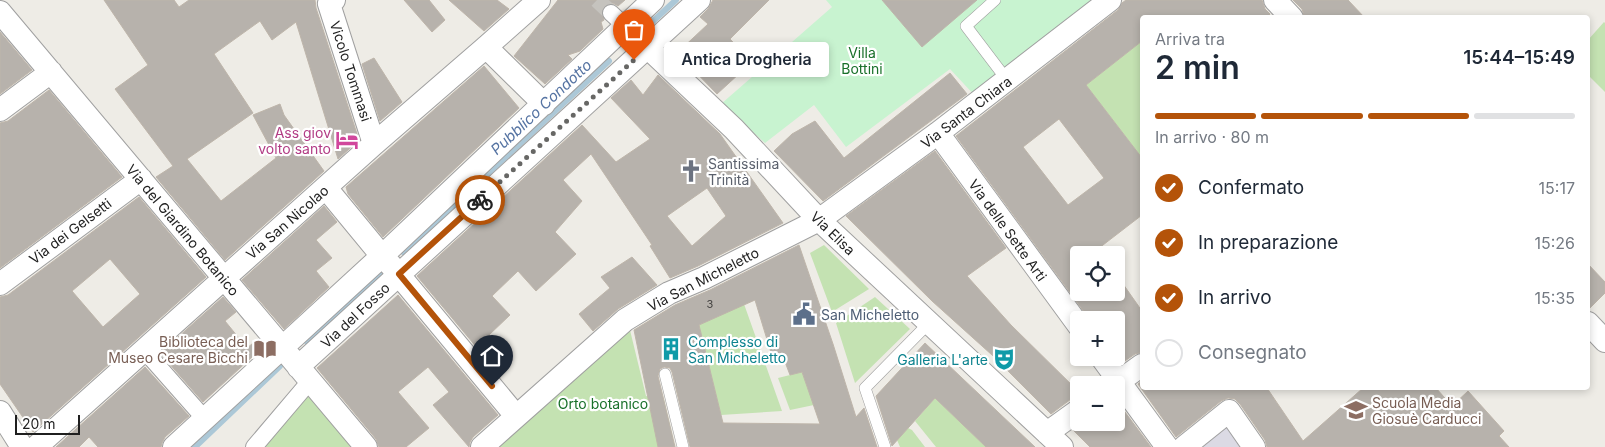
<!DOCTYPE html>
<html lang="it">
<head>
<meta charset="utf-8">
<style>
	:root { --surface:#fff; --page:#f6f6f7; --text:#1f2937; --muted:#747a83; --line:#e0e1e3; --accent:#b45309 }
	body { margin:0; font-family:Inter,sans-serif; background:var(--page); color:var(--text); height:100vh; display:flex; flex-direction:column; font-size:19px; white-space:nowrap }
	* { box-sizing:border-box; margin:0 }
	p { font-size:16px; color:var(--muted) }
	.icon { flex:none; width:28px; height:28px; fill:none; stroke:currentColor; stroke-width:2; stroke-linecap:round; stroke-linejoin:round }
	.map { position:relative; flex:1; overflow:hidden }
	.drawer { position:absolute; left:1140px; top:15px; width:450px; height:375px; display:flex; flex-direction:column; background:var(--surface); border-radius:5px; box-shadow:0 2px 8px #0003 }
	.drawer>* { flex:none }
	.buttons { position:absolute; left:1070px; top:246px; display:grid; gap:10px }
	.buttons a { display:grid; place-items:center; width:55px; height:55px; border-radius:5px; background:var(--surface); box-shadow:0 2px 8px #0003; font-size:25px }
	.scale { position:absolute; left:15px; bottom:12px; width:65px; box-sizing:border-box; padding-left:5px; border:2px solid #1f1f1f; border-top:0; font-size:14px; line-height:18px; white-space:nowrap; color:#1f1f1f; -webkit-text-stroke:4px #fff; paint-order:stroke }
	.pin { position:absolute; display:grid; place-items:center; width:42px; height:42px; color:#fff; margin:-51px -21px; border-radius:50% 50% 50% 0; rotate:-45deg; box-shadow:0 0 5px #0007 }
	.pin .icon { rotate:45deg }
	.courier { position:absolute; display:grid; place-items:center; width:50px; height:50px; margin:-25px; border:4px solid #b45309; border-radius:50%; background:#fff; color:#222; box-shadow:0 1px 6px #0007 }
	.bubble { position:absolute; height:35px; border-radius:5px; background:var(--surface); box-shadow:0 2px 8px #0003; font-size:16px; font-weight:600; line-height:35px; text-align:center }
	.head em { font-style:normal; font-weight:600 }
	.head div { display:flex; flex-direction:column-reverse }
	.head { display:flex; align-items:center; justify-content:space-between; height:85px; padding:0 15px }
	h1 { font-size:32px; font-weight:600; line-height:38px }
	.bar { display:grid; grid-template-columns:repeat(4,1fr); gap:8px 5px; align-content:center; height:60px; padding:0 15px }
	.bar i { height:6px; border-radius:4px; background:var(--line) }
	.bar .current { background:var(--accent) }
	.bar p { grid-column:span 4 }
	ol { padding:0 15px; list-style:none }
	li { display:flex; align-items:center; gap:15px; height:55px }
	li p { margin-inline-start:auto }
	li .icon { padding:5px; border-radius:50%; background:var(--accent); color:#fff; stroke-width:4 }
	li:last-child { color:var(--muted) }
	li i { width:28px; height:28px; border:2px solid var(--line); border-radius:50% }
	.map>svg:first-child { display:block }
	.grass { fill:#c4e2b2 }
	.park { fill:#c8f3d0 }
	.plaza { fill:#dbdae4 }
	.lines { fill:none; stroke-linecap:round; stroke-linejoin:round }
	.stream { stroke:#acc8d7; stroke-width:6 }
	.building { fill:#b7b2ac; stroke:#beb5aa; fill-rule:evenodd }
	.pedestrian-tunnel { stroke:#c5c3be; stroke-width:16; stroke-dasharray:16 8; stroke-linecap:butt }
	.service-casing { stroke:#a0a0a0; stroke-width:12 }
	.pedestrian-casing { stroke:#a0a0a0; stroke-width:18 }
	.minor-casing { stroke:#a0a0a0; stroke-width:24 }
	.service { stroke:#fff; stroke-width:11 }
	.pedestrian { stroke:#fff; stroke-width:16 }
	.minor { stroke:#fff; stroke-width:22 }
	.done { stroke:#676765; stroke-width:5; stroke-dasharray:0 9 }
	.route { stroke:#b45309; stroke-width:6 }
	.labels { text-anchor:middle; dominant-baseline:central; stroke-width:4.5; stroke-linejoin:round; paint-order:stroke }
	.number-label { font-size:11px; fill:#454442 }
	.park-label { font-size:14px; fill:#19702a; stroke:#fff }
	.street-label { font-size:14px; fill:#1f1f1f; stroke:#fff }
	.hotel-label { font-size:14px; fill:#b23c85; stroke:#fff; text-anchor:end }
	.worship-label { font-size:14px; fill:#5b616d; stroke:#fff; text-anchor:start }
	.service-label { font-size:14px; fill:#4e5e75; stroke:#fff; text-anchor:start }
	.education-label { font-size:14px; fill:#785e54; stroke:#fff; text-anchor:end }
	.culture-label { font-size:14px; fill:#0d838f; stroke:#fff; text-anchor:start }
	.water-label { font-size:15px; font-style:italic; fill:#5674a3; stroke:#fff }
</style>
</head>
<body>
<div class="map">
<svg width="1605" height="447" viewBox="0 0 1605 447">
	<rect width="100%" height="100%" fill="#eeece6"/>
	<path class="grass" d="M1604 22 1605 23V92L1588 75V40Z
		M1142 41V158L1086 85Z
		M824 245 869 289 832 312 810 253Z
		M875 297 910 329 855 383 836 323Z
		M744 304 782 411 721 415 699 325Z
		M629 326 646 396 664 400 675 447H491Z
		M802 372 814 405 790 410 778 378Z
		M309 395 353 447H257Z
		M935 398 986 447H936L915 421Z
		M908 428 912 430 925 447H900L897 440Z"/>
	<path class="park" d="M826 0H1102L977 98 950 69 846 147 814 105 765 143 721 104 832 7Z"/>
	<path class="plaza" d="M1234 400 1261 447H1175Z"/>
	<g class="lines">
		<path class="stream" d="M651 23 676 0
			M403 252 609 61
			M307 342 380 274
			M195 447 280 366"/>
	</g>
	<path class="building" d="M104 0H174L179 7 189 0H315L316 8 359 140 338 159 296 22 272 40 260 21 214 54 253 113 187 159 221 201 276 158 253 115 280 104 284 115 324 171 225 260 156 177 173 166 115 89 148 65Z
		M404 0H429L445 20 432 32Z
		M449 0H497L509 9 484 31Z
		M558 0H625L618 6 613 3 604 6 601 11 604 20 601 22 603 29 580 51 568 55 572 59 545 84 514 56Z
		M713 0H769L730 39 752 62 717 94 677 53 708 24 700 17 708 9Z
		M882 0H977L922 47Z
		M1126 0H1262L1265 9 1270 14 1266 18H1142V41L1086 85 1142 158V215L1090 255H1079V292H1116V274L1142 311V352L1135 354 1122 363 1116 355V320H1090L956 136 1118 10 1122 3ZM1059 119 1104 178 1068 205 1023 147Z
		M1293 0H1348L1365 18H1305L1302 9Z
		M0 32 32 70 0 94Z
		M374 58 402 102 380 121 362 64Z
		M484 66 519 108 383 237 348 194 346 187Z
		M950 73 967 94 823 201 774 151 792 134 815 121 844 158Z
		M658 75 720 134 783 223 698 266 670 278 650 246 652 245 591 154 563 180 582 201 555 232 576 254 536 291 518 271 492 296 510 315 489 335 491 338 478 349 417 276 582 125 616 162 650 139 611 98 631 80 643 95ZM707 188 726 216 692 246 667 216Z
		M49 90 122 177 0 268V123L8 121Z
		M935 151 1006 248 967 276 1011 325 1079 392V397L1071 399 1051 414 992 355 932 301 846 216Z
		M139 197 206 277 33 432 0 384V297L8 295ZM110 259 140 294 103 327 72 291Z
		M324 206 337 222 316 240 332 258 316 271 329 287 284 329 242 280Z
		M799 245 833 344 856 417 864 408 877 447H690L672 372 670 368 664 367 660 369 658 376 675 447H658L634 330 675 305 710 290ZM755 300 772 356 782 354 790 375 802 372 820 424 723 423 699 325Z
		M632 257 657 285 618 309 593 331 579 314 610 288 601 277Z
		M1588 264 1605 282V293L1588 310Z
		M398 295 498 415 473 437 470 442 469 447 433 405 449 392 428 367 398 392 429 428 406 447H379L376 439 317 368Z
		M223 297 236 312 225 321 247 348 258 339 264 346 203 402 160 353Z
		M925 343 1035 447H986L935 398 892 446 876 396Z
		M145 367 189 416 165 437 162 443 161 447H98L89 437 79 447H56Z
		M1142 381V388H1267L1303 441 1363 388H1436L1452 406 1468 391 1504 431 1499 436 1509 447H1267L1265 440 1240 404 1235 399 1228 398 1221 401 1176 437 1138 384Z
		M1116 400 1151 447H1090L1073 430 1084 422H1116Z"/>
	<g class="lines">
		<path class="pedestrian-tunnel" d="M597 0 611 13"/>
		<defs>
			<path id="service" d="M995 0 966 26 1007 80
				M665 374 683 447
				M885 447 865 388 929 323"/>
			<path id="pedestrian" d="M611 13 625 26
				M144 350 204 418
				M254 447 310 381"/>
			<path id="minor" d="M334 0 329 4 374 144
				M1275 0 1292 18
				M0 12 366 447
				M625 26 734 129 819 220 1062 447
				M486 47 544 104
				M0 110 51 72
				M938 133 1079 326
				M326 188 382 256
				M389 263 516 416
				M0 284 141 179
				M1588 323 1605 341
				M1102 358 1167 447
				M298 367 699 0
				M1114 385 1142 365
				M0 412 22 447
				M1047 433 1079 410
				M36 447 374 144 486 47 539 0
				M174 447 382 256 653 0
				M482 447 625 320 669 293 704 278 819 220 938 133 1110 0
				M1184 447 1229 411 1254 447"/>
		</defs>
		<use href="#service" class="service-casing"/>
		<use href="#pedestrian" class="pedestrian-casing"/>
		<use href="#minor" class="minor-casing"/>
		<use href="#service" class="service"/>
		<use href="#pedestrian" class="pedestrian"/>
		<use href="#minor" class="minor"/>
	</g>
	<g class="lines">
		<path class="done" d="M480 200 634 60"/>
		<path class="route" d="M480 200 399 274 492 386"/>
	</g>
	<defs>
		<symbol id="hotel-bare" viewBox="-9 -9 18 18"><path d="M-6-4.5h1.5V1H6V5H4.5V3h-9V5H-6ZM-4 0a1.8 1.8 0 1 1 3.6 0ZM.5 0V-2.5h3Q6-2.5 6 0Z" fill="#d1479c" stroke="#fff" stroke-width="2.5" paint-order="stroke"/></symbol>
		<symbol id="church-bare" viewBox="-9 -9 18 18"><path d="M-1.2-6h2.4v3.5h3.3v2.4h-3.3V6h-2.4V-.1h-3.3v-2.4h3.3Z" fill="#6b7280" stroke="#fff" stroke-width="2.5" paint-order="stroke"/></symbol>
		<symbol id="civic-bare" viewBox="-9 -9 18 18"><path d="M-.6-6.5H3V-4.5H.6V-3L4-1V1h2V6H-6V1h2V-1L-.6-3ZM-1.2 2.5V6h2.4V2.5Z" fill="#5c6f8a" stroke="#fff" stroke-width="2.5" paint-order="stroke"/></symbol>
		<symbol id="library-bare" viewBox="-9 -9 18 18"><path d="M-6-4Q-3-5.5-.7-3.5V5Q-3 3-6 4ZM6-4Q3-5.5 .7-3.5V5Q3 3 6 4Z" fill="#8d6e63" stroke="#fff" stroke-width="2.5" paint-order="stroke"/></symbol>
		<symbol id="building-bare" viewBox="-9 -9 18 18"><path d="M-4-6H4V6H1V3H-1V6H-4ZM-2.5-4.3h1.7v1.8h-1.7ZM.8-4.3h1.7v1.8H.8ZM-2.5-1h1.7V.8h-1.7ZM.8-1h1.7V.8H.8Z" fill="#0f9aa8" stroke="#fff" stroke-width="2.5" paint-order="stroke"/></symbol>
		<symbol id="theatre-bare" viewBox="-9 -9 18 18"><path d="M-5-5.5Q0-4 5-5.5V0Q5 5 0 6Q-5 5-5 0ZM-3.3-2.5H-1v1.5H-3.3ZM1-2.5H3.3v1.5H1ZM-2.8 1Q0 5.5 2.8 1Z" fill="#0f9aa8" stroke="#fff" stroke-width="2.5" paint-order="stroke"/></symbol>
		<symbol id="school-bare" viewBox="-9 -9 18 18"><path d="M0-5L7-2L0 1L-7-2ZM-4 1L0 2.5L4 1V4Q0 6-4 4Z" fill="#8d6e63" stroke="#fff" stroke-width="2.5" paint-order="stroke"/></symbol>
	</defs>
	<g fill-rule="evenodd">
		<use href="#hotel-bare" x="331" y="124" width="32" height="32"/>
		<use href="#church-bare" x="675" y="155" width="32" height="32"/>
		<use href="#civic-bare" x="788" y="298" width="32" height="32"/>
		<use href="#library-bare" x="249" y="333" width="32" height="32"/>
		<use href="#building-bare" x="655" y="333" width="32" height="32"/>
		<use href="#theatre-bare" x="988" y="343" width="32" height="32"/>
		<use href="#school-bare" x="1340" y="394" width="32" height="32"/>
	</g>
	<g class="labels">
		<g class="number-label">
			<text x="710" y="304">3</text>
		</g>
		<g class="park-label">
			<text x="862" y="52">Villa<tspan x="862" dy="16">Bottini</tspan></text>
			<text x="603" y="403">Orto botanico</text>
		</g>
		<g class="street-label">
			<text transform="translate(351 71) rotate(72)">Vicolo Tommasi</text>
			<text transform="translate(966 112) rotate(-37)">Via Santa Chiara</text>
			<text transform="translate(287 222) rotate(-41)">Via San Nicolao</text>
			<text transform="translate(183 230) rotate(50)">Via del Giardino Botanico</text>
			<text transform="translate(1008 230) rotate(54)">Via delle Sette Arti</text>
			<text transform="translate(70 231) rotate(-37)">Via dei Gelsetti</text>
			<text transform="translate(833 233) rotate(44)">Via Elisa</text>
			<text transform="translate(703 279) rotate(-27)">Via San Micheletto</text>
			<text transform="translate(355 315) rotate(-43)">Via del Fosso</text>
		</g>
		<g class="hotel-label">
			<text x="331" y="132">Ass giov<tspan x="331" dy="16">volto santo</tspan></text>
		</g>
		<g class="worship-label">
			<text x="708" y="163">Santissima<tspan x="708" dy="16">Trinità</tspan></text>
		</g>
		<g class="service-label">
			<text x="821" y="314">San Micheletto</text>
		</g>
		<g class="education-label">
			<text x="248" y="341">Biblioteca del<tspan x="248" dy="16">Museo Cesare Bicchi</tspan></text>
			<text x="1372" y="402" text-anchor="start">Scuola Media<tspan x="1372" dy="16">Giosuè Carducci</tspan></text>
		</g>
		<g class="culture-label">
			<text x="688" y="341">Complesso di<tspan x="688" dy="16">San Micheletto</tspan></text>
			<text x="988" y="359" text-anchor="end">Galleria L'arte</text>
		</g>
		<g class="water-label">
			<text transform="translate(541 107) rotate(-43)">Pubblico Condotto</text>
		</g>
	</g>
</svg>
<div class="buttons">
<a><svg class="icon" aria-label="locate" viewBox="0 0 24 24"><circle cx="12" cy="12" r="6"/><path d="M12 2v4M12 18v4M2 12h4M18 12h4"/></svg></a>
<a>+</a>
<a>−</a>
</div>
<div class="scale">20 m</div>
<div class="pin" style="left:634px;top:60px;background:#ea580c"><svg class="icon" aria-label="bag" viewBox="0 0 24 24"><path d="M5 8h14l-1 12H6zM9 8a3 3 0 0 1 6 0"/></svg></div>
<div class="pin" style="left:492px;top:386px;background:#1f2937"><svg class="icon" aria-label="home" viewBox="0 0 24 24"><path d="M3 11l9-7 9 7M6 9v11h12V9"/></svg></div>
<div class="courier" style="left:480px;top:200px"><svg class="icon" aria-label="bike" viewBox="0 0 24 24"><circle cx="6" cy="16" r="4"/><circle cx="18" cy="16" r="4"/><path d="M6 16l4-8h5l3 8M10 8l3 8H6M13 5h3"/></svg></div>
<div class="bubble" style="left:664px;top:42px;width:165px">Antica Drogheria</div>
<section class="drawer">
<div class="head"><div><h1>2 min</h1><p>Arriva tra</p></div><em>15:44–15:49</em></div>
<div class="bar"><i class="current"></i><i class="current"></i><i class="current"></i><i></i><p>In arrivo · 80 m</p></div>
<ol>
<li><svg class="icon" aria-label="check" viewBox="0 0 24 24"><path d="M5 12l5 5 9-10"/></svg>Confermato<p>15:17</p></li>
<li><svg class="icon" aria-label="check" viewBox="0 0 24 24"><path d="M5 12l5 5 9-10"/></svg>In preparazione<p>15:26</p></li>
<li><svg class="icon" aria-label="check" viewBox="0 0 24 24"><path d="M5 12l5 5 9-10"/></svg>In arrivo<p>15:35</p></li>
<li><i></i>Consegnato</li>
</ol>
</section>
</div>
</body>
</html>
